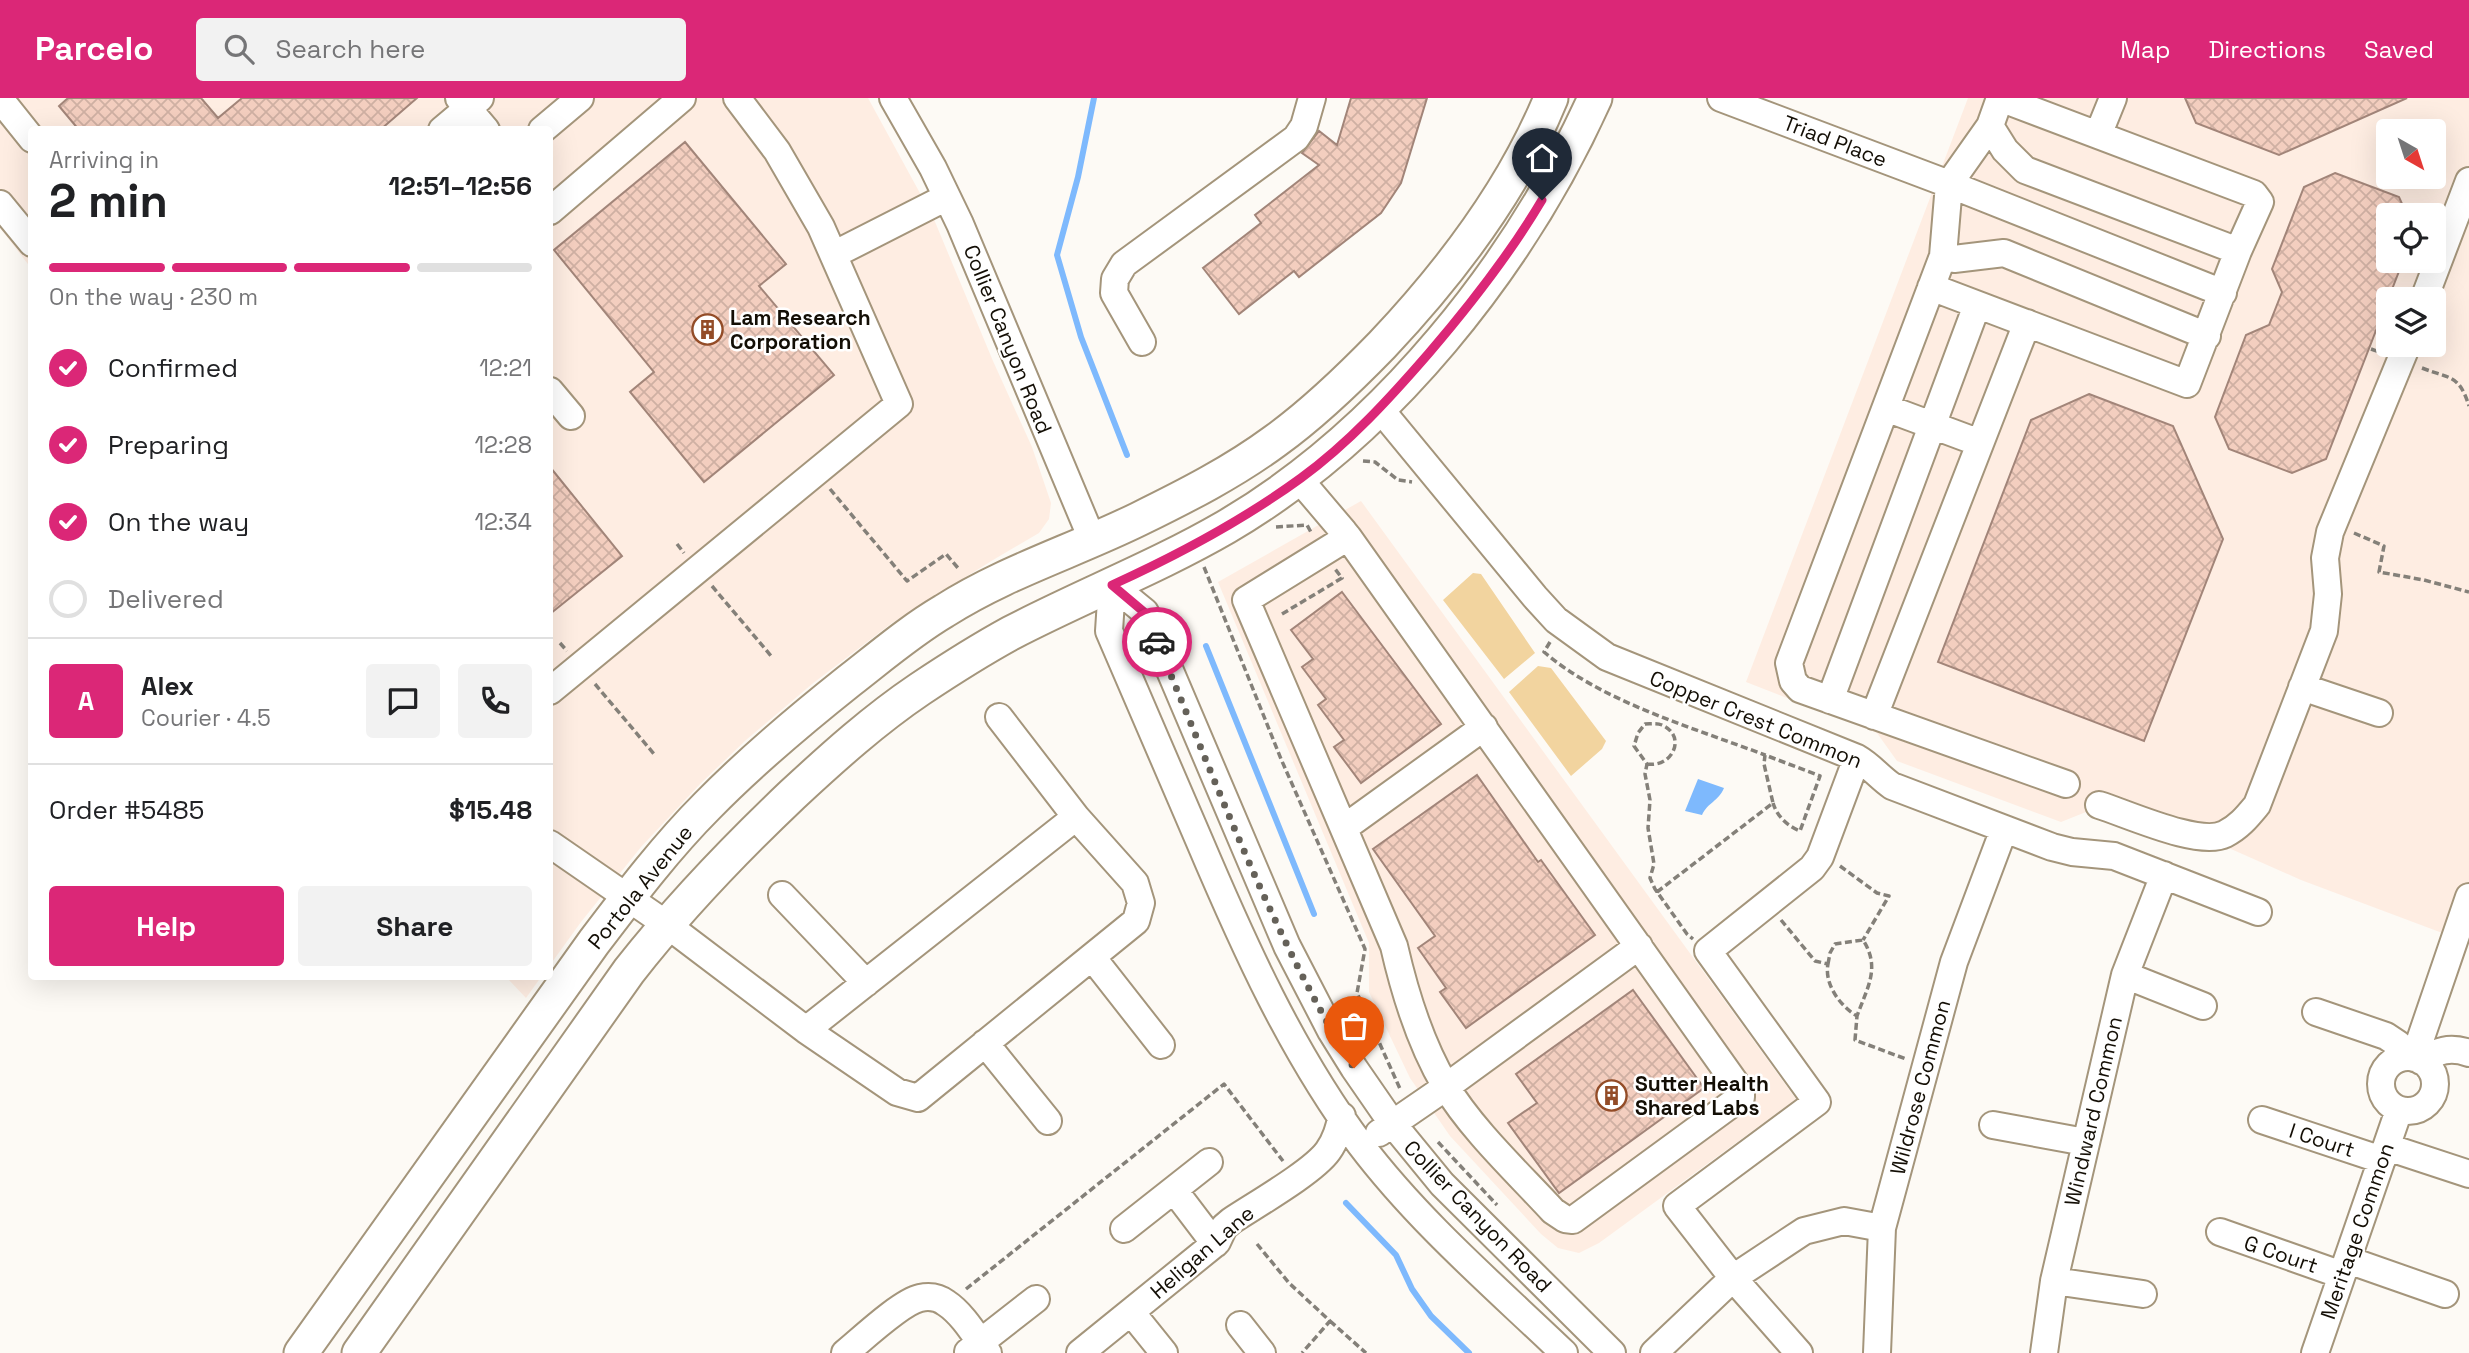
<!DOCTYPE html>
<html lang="en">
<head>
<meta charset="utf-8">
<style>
	:root { --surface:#fff; --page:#f2f2f2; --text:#202124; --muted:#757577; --line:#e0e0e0; --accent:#db2777 }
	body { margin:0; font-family:"Space Grotesk",sans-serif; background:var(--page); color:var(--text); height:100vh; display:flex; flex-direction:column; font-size:26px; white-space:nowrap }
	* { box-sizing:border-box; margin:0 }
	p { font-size:23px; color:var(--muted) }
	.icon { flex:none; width:38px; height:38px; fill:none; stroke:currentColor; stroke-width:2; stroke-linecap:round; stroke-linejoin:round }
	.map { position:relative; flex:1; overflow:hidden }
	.panel { position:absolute; left:28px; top:28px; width:525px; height:854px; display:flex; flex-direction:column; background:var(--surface); border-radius:7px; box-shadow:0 7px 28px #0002 }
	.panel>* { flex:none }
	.needle { width:46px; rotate:141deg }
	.tools { position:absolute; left:2376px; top:21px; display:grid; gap:14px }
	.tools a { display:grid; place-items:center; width:70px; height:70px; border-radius:7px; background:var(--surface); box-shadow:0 7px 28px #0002; font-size:35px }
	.pin { position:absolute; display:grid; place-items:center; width:60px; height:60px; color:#fff; margin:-72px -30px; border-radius:50% 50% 50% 0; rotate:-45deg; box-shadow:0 0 7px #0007 }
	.pin .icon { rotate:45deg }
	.courier { position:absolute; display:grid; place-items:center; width:70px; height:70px; margin:-35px; border:5px solid #db2777; border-radius:50%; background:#fff; color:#222; box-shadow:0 2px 9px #0007 }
	.head em { font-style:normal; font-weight:700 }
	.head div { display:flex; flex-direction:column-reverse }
	.head { display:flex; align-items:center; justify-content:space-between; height:119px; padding:0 21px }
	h1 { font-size:46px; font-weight:700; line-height:52px }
	.bar { display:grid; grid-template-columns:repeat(4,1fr); gap:10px 7px; align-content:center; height:84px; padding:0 21px }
	.bar i { height:9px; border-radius:5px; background:var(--line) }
	.bar .active { background:var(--accent) }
	.bar p { grid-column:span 4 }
	.line { display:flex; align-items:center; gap:18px; padding:0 21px; border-top:2px solid var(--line) }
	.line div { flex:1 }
	.round { display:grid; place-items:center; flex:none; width:74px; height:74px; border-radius:7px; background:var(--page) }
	ol { padding:0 21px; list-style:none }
	li { display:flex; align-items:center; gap:21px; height:77px }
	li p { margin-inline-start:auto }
	li .icon { padding:7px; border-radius:50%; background:var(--accent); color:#fff; stroke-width:4 }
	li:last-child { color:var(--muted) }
	li i { width:38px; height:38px; border:4px solid var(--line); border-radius:50% }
	.button { display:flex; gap:14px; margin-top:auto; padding:14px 21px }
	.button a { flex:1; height:80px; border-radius:7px; background:var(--accent); color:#fff; font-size:28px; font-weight:700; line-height:80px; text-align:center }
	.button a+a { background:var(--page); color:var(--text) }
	header { display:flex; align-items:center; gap:42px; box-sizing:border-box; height:98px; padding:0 35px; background:var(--accent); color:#fff }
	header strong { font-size:33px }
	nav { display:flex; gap:38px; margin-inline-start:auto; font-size:24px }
	.search { width:490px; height:63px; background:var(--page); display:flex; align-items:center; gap:18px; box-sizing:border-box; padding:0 24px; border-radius:7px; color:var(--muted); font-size:26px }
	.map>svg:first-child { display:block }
	.commercial { fill:#feede2; fill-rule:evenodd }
	.green { fill:#f2d49f }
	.water { fill:#7eb9fd }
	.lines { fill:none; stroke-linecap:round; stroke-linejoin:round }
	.stream { stroke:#7eb9fd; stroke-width:6 }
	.building { fill:url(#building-cross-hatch); stroke:#a28579; stroke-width:2 }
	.minor-casing { stroke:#a4957b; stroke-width:30 }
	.major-casing { stroke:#a4957b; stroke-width:37 }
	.path { stroke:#848079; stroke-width:3.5; stroke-dasharray:7 3.5; stroke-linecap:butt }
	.minor { stroke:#fff; stroke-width:26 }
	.major { stroke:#fff; stroke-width:33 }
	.done { stroke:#656159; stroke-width:7; stroke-dasharray:0 12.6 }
	.route { stroke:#db2777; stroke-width:9 }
	.labels { text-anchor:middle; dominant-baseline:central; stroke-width:5; stroke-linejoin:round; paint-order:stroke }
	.street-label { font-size:21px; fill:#130e05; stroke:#fff }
	.poi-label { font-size:21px; font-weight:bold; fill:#130e05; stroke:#fff; text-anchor:start }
</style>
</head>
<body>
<header>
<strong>Parcelo</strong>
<div class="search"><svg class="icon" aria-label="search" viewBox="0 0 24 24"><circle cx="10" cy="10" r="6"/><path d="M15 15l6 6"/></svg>Search here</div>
<nav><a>Map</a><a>Directions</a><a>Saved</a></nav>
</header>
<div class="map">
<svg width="2469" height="1255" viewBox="0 0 2469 1255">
	<defs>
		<pattern id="building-cross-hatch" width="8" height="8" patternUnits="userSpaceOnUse" patternTransform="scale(1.75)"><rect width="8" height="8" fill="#f3cebf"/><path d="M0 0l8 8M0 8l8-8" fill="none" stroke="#cfb0a3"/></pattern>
	</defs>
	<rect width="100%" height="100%" fill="#fdfaf5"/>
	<path class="commercial" d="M0 0H868L933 119 993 263 1032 349 1051 405 1049 421 1039 435 993 462 892 525 812 586 746 642 700 686 641 749 581 824 550 867V32H32L31 170 0 130Z
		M1968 0H2469V845L2301 782 2222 747 2193 752 2164 746 2086 714 2061 724 1897 663 1877 635 1746 584ZM2389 33H2434V79H2389ZM2389 117H2434V163H2389ZM2389 201H2434V247H2389Z
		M1361 403 1796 1001 1599 1145 1579 1155 1558 1150 1541 1136 1450 1038 1410 980 1369 894V845L1218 484Z
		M506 879H541L526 900Z"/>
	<path class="green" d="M1473 475 1481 476 1535 555 1504 581 1443 502Z
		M1538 568 1551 570 1606 643 1602 651 1571 678 1509 594Z"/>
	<path class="water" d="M1698 681 1724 690C1718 704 1708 704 1702 717L1685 713Z"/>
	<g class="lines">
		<path class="stream" d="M1094 0 1078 79 1057 157 1081 239 1127 357
			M1206 548 1314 816
			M1346 1105 1396 1157 1412 1191 1431 1218 1469 1255"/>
	</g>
	<path class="building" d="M68 0H201L218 20 242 0H417L380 32H79L59 8Z
		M1351 0H1427L1401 85 1381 115 1299 179 1294 173 1239 216 1203 170 1261 125 1255 117 1319 67 1302 55 1319 33 1337 47Z
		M2185 0H2407L2279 57 2196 25Z
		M685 44 786 166 759 188 834 277 704 384 630 294 654 274 554 152Z
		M2335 75 2399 99 2407 117H2389V163H2403L2326 361 2292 375 2229 351 2215 319 2246 237 2269 227 2282 194 2272 171 2304 89Z
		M2089 296 2173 328 2223 441 2144 643 1938 564 2031 322Z
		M550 369 622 458 550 516Z
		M1342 494 1441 626 1361 685 1334 649 1344 642 1318 607 1326 601 1302 569 1313 561 1291 532Z
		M1477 677 1538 764 1541 762 1595 837 1466 930 1440 894 1446 890 1418 850 1435 838 1373 751Z
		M1633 892 1704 990 1559 1095 1508 1025 1537 1005 1516 976Z"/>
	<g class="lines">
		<defs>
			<path id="minor" d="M459 0 486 32
				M893 0 933 70 960 126 1092 441
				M1721 0 1949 86 2223 195
				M2000 0 1990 28 1949 86 1943 158 1789 565 1793 583 1800 591 2066 686
				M0 1 32 41
				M1990 28 2005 52 2025 72 2238 153
				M442 32 480 0
				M542 32 580 0
				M2098 37 2113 0
				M0 106 32 145
				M550 113 682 0
				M835 156 947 99
				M1943 158 1954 161 2004 155 2207 238
				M1931 189 2187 286 2238 153 2260 104 2254 96 2000 0
				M2424 201 2469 83
				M1142 244 1114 195 1115 181 1124 166 1296 40 1304 28 1312 0
				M550 293 571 318
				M1886 310 1980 345
				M1380 311 1535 499 1556 522 1607 559 1857 660C1871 668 1879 679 1892 688L2052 749 2072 754 2114 758 2258 814
				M1299 381 1344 434 1348 439 1741 993V999L1573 1122 1565 1121 1553 1113C1518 1075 1471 1031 1445 987 1420 945 1405 896 1394 848L1246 502 1348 439
				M1112 487 1145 514 1287 848 1331 933 1354 970 1392 1025 1442 1086 1612 1255
				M1112 487 1109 533C1139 602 1169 672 1199 742 1244 848 1291 953 1360 1046 1419 1124 1494 1188 1564 1255
				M2302 589 2379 615
				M550 593 899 306 821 129 777 53 737 0
				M1830 602 1977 207
				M1874 618 2027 225
				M999 619 1076 719
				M2099 707C2128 716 2199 749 2225 736 2239 729 2247 719 2257 707L2324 533 2328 496 2325 460 2330 434 2407 247
				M1344 730 1484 629
				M550 746 666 826 806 932 897 994 918 1000 1136 823 1141 805 1135 785 1076 719 806 932
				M782 797 866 885
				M1092 859 1161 947
				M2125 877 2203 908
				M2316 914 2386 938 2398 946 2407 959
				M985 945 1048 1023
				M2381 986a27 27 0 1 1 54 0a27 27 0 1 1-54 0Z
				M2414 960 2469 799
				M2421 963C2438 953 2449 948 2469 955
				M2262 1022 2382 1062
				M1993 1027 2085 1044
				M1379 1035 1446 989 1639 848
				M2387 1049 2469 1076
				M1174 1092 1215 1146
				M1124 1131 1209 1064
				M2220 1134 2342 1177
				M2348 1162 2445 1196
				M2054 1183 2143 1196
				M1131 1214 1164 1255
				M1240 1227 1262 1255
				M968 1254 1036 1201
				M845 1255C861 1242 901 1204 920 1200 929 1198 938 1199 946 1205 963 1216 976 1239 988 1255
				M1080 1255 1217 1144 1224 1129 1231 1123C1255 1107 1313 1074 1328 1053 1336 1042 1339 1030 1342 1018
				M1654 1255 1733 1180 1804 1133 1844 1123 1882 1130
				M1799 1255 1733 1180 1677 1108 1817 1004 1708 853 1812 770 1820 759 1857 660
				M1877 1255 1882 1130 1954 864 2004 731
				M2044 1255 2054 1183 2125 877 2164 777
				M2315 1255 2399 1012"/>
			<path id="major" d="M301 1255 594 844C629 798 666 749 707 708 751 663 800 622 849 583 880 559 910 533 944 513 1005 474 1074 453 1139 421 1186 398 1233 374 1275 343 1314 315 1348 282 1382 247 1450 175 1513 93 1551 0
				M359 1255 629 873C680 808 732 754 792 697 833 659 874 622 920 591 950 571 980 552 1011 535 1082 498 1157 469 1226 429 1386 335 1519 168 1595 0"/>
		</defs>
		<use href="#minor" class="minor-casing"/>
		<use href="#major" class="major-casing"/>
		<path class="path" d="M2371 251 2382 255
			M2422 270C2450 281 2459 276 2469 308
			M1363 363 1375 364 1398 382 1412 384
			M830 391 907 483 946 456 958 470
			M1276 429 1307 427 1312 436
			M2354 435 2384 448 2379 474 2424 482 2469 494
			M677 446 684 455
			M1204 469 1281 661 1365 851 1357 895 1401 993
			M712 488 772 559
			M1282 516 1342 480 1335 471
			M1550 544 1544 554C1602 604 1694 630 1765 657
			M560 545 567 553
			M595 586 654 656
			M1647 666C1673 670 1687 638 1662 627 1657 625 1651 626 1645 626L1638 635 1634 648 1647 666 1645 676 1650 702 1648 730 1654 766 1650 780 1655 791 1687 836 1693 841
			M1840 768 1877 795 1889 798 1863 842
			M1657 794 1773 705 1764 666 1765 657 1820 678 1800 733C1787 728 1777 718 1773 705
			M1781 822 1815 863 1828 866C1824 886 1840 908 1857 918L1855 942 1906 961
			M1828 866 1830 855 1835 846 1863 842C1881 870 1867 890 1857 918
			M1438 1044 1497 1107
			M1257 1146 1289 1185 1330 1223 1302 1255
			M966 1191 1224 986 1283 1063
			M1330 1223 1366 1255"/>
		<use href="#minor" class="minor"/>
		<use href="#major" class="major"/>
	</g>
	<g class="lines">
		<path class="done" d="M1157 544C1218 688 1272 837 1354 970"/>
		<path class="route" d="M1157 544 1144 514 1112 487C1178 457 1242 423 1301 380 1349 345 1390 300 1429 255 1471 206 1510 156 1542 102"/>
	</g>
	<defs>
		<symbol id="building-ring" viewBox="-11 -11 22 22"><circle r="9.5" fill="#fff" stroke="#934c27" stroke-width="1.5"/><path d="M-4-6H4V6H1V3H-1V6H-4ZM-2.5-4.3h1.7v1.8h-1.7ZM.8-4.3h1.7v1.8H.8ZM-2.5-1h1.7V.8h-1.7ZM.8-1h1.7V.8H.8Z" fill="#934c27"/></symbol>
	</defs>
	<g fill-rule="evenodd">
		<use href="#building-ring" x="690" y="214" width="35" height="35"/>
		<use href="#building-ring" x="1594" y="980" width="35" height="35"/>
	</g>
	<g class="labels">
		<g class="street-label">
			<text transform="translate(1835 43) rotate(21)">Triad Place</text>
			<text transform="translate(1008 241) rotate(68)">Collier Canyon Road</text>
			<text transform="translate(1756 621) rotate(22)">Copper Crest Common</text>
			<text transform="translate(640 789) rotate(-51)">Portola Avenue</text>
			<text transform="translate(1920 989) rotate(-75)">Wildrose Common</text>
			<text transform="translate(2093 1013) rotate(-77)">Windward Common</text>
			<text transform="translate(2322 1042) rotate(18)">I Court</text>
			<text transform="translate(1478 1118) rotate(46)">Collier Canyon Road</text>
			<text transform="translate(2357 1133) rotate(-71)">Meritage Common</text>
			<text transform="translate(1202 1154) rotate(-41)">Heligan Lane</text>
			<text transform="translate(2281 1156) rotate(19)">G Court</text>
		</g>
		<g class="poi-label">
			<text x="730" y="219">Lam Research<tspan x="730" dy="24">Corporation</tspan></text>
			<text x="1635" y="985">Sutter Health<tspan x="1635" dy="24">Shared Labs</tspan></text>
		</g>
	</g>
</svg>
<div class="tools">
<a><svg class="needle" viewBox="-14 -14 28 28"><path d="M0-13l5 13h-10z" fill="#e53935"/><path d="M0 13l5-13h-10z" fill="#757577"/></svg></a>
<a><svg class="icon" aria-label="locate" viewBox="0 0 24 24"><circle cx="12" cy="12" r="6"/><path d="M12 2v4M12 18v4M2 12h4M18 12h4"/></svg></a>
<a><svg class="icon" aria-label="layers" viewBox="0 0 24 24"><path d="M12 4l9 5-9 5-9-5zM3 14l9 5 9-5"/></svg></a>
</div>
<div class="pin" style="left:1354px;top:970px;background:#ea580c"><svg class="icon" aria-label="bag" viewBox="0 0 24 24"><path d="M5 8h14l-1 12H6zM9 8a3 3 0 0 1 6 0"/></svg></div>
<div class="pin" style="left:1542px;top:102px;background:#1f2937"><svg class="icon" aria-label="home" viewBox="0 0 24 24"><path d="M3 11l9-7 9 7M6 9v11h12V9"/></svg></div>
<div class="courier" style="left:1157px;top:544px"><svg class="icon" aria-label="car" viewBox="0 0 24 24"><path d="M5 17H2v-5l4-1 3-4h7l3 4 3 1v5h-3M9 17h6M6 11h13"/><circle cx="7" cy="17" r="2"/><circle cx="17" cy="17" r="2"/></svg></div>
<section class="panel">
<div class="head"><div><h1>2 min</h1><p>Arriving in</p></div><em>12:51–12:56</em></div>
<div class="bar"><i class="active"></i><i class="active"></i><i class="active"></i><i></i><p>On the way · 230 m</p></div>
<ol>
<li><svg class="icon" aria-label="check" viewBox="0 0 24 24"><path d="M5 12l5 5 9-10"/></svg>Confirmed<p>12:21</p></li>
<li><svg class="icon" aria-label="check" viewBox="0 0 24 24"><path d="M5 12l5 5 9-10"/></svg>Preparing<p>12:28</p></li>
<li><svg class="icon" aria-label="check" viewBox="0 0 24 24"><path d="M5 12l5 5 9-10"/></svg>On the way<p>12:34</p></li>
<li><i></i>Delivered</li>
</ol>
<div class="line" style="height:126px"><b class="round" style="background:var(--accent);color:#fff">A</b><div><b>Alex</b><p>Courier · 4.5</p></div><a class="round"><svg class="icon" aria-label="chat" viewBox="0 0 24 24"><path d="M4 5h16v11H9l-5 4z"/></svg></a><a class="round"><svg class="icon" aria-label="phone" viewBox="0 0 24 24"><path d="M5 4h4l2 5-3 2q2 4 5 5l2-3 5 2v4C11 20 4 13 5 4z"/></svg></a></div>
<div class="line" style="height:91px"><div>Order #5485</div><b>$15.48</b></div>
<div class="button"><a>Help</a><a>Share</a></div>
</section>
</div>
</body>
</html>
